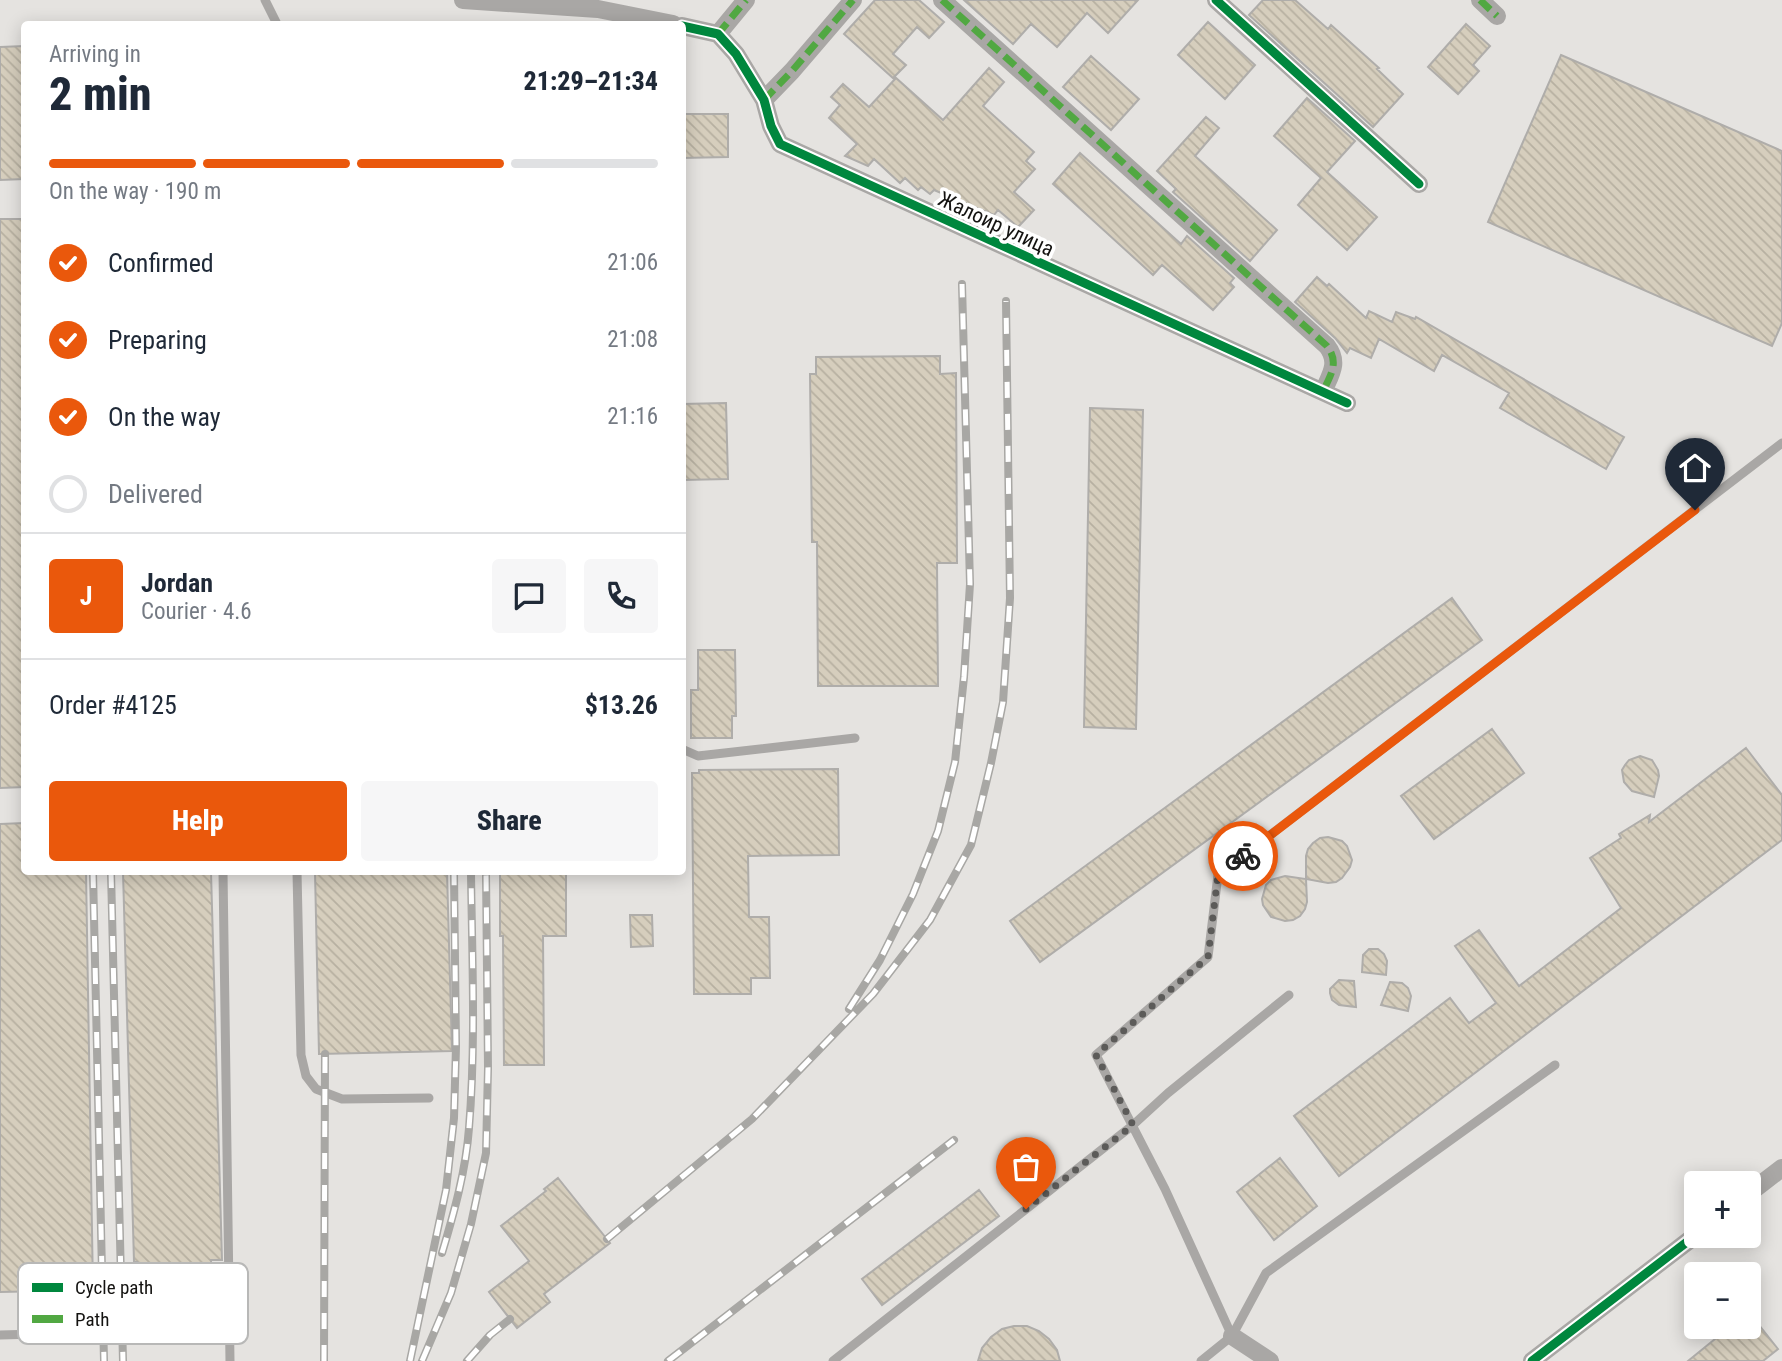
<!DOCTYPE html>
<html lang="en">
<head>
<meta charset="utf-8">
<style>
	:root { --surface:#fff; --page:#f6f6f7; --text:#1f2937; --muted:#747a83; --line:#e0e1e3; --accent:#ea580c }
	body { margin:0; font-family:"Roboto Condensed",sans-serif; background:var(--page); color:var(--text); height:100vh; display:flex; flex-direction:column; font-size:26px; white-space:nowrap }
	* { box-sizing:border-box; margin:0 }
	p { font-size:23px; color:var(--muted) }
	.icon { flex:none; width:38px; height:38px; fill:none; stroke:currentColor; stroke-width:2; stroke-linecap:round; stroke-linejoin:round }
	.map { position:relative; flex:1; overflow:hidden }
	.drawer { position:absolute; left:21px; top:21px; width:665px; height:854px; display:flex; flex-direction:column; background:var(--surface); border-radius:7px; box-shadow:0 4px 18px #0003 }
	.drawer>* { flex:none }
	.controls { position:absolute; left:1684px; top:1171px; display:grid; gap:14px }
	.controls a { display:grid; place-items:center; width:77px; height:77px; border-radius:7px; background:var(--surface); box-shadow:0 4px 18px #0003; font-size:35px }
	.pin { position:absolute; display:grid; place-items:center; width:60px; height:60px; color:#fff; margin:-72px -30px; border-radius:50% 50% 50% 0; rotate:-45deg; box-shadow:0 0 7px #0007 }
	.pin .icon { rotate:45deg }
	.courier { position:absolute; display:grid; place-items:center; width:70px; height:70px; margin:-35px; border:5px solid #ea580c; border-radius:50%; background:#fff; color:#222; box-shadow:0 2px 9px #0007 }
	.overview em { font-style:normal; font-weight:800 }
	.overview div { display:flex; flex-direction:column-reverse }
	.overview { display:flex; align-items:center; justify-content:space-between; height:119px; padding:0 28px }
	h1 { font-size:46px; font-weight:800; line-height:52px }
	.bar { display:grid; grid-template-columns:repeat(4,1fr); gap:10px 7px; align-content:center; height:84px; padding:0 28px }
	.bar i { height:9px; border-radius:5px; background:var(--line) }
	.bar .active { background:var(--accent) }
	.bar p { grid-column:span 4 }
	.line { display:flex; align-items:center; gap:18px; padding:0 28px; border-top:2px solid var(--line) }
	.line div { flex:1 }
	.round { display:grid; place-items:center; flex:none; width:74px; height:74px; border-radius:7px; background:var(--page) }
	ol { padding:0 28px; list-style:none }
	li { display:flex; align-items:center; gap:21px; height:77px }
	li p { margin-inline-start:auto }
	li .icon { padding:7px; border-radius:50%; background:var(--accent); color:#fff; stroke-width:4 }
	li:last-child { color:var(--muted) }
	li i { width:38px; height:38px; border:4px solid var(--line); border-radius:50% }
	.primary-button { display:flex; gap:14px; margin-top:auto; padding:14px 28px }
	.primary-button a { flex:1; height:80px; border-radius:7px; background:var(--accent); color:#fff; font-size:28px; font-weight:800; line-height:80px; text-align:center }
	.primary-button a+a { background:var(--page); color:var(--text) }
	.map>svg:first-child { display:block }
	.building { fill:url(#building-back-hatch); stroke:#afadaa; stroke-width:2 }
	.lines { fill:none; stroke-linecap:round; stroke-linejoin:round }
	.lane { stroke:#a9a7a5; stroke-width:9 }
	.street { stroke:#a9a7a5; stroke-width:18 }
	.rail-casing { stroke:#a8a7a4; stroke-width:8 }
	.rail { stroke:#fff; stroke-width:5; stroke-dasharray:16; stroke-linecap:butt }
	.quiet { stroke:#51a842; stroke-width:7; stroke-dasharray:14 7; stroke-linecap:butt }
	.cycleway-casing { stroke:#fff; stroke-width:13 }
	.cycleway { stroke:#00873e; stroke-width:9 }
	.done { stroke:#5c5b59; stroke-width:7; stroke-dasharray:0 12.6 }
	.route { stroke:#ea580c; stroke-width:9 }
	.labels { text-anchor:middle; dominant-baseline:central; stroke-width:7; stroke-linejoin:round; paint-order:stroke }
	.street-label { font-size:21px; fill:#131210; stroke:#fff }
	.key { fill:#fff; stroke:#b8b8b7; stroke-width:2 }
	.key-label { font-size:19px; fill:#131210 }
</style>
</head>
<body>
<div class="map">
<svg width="1782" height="1361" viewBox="0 0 1782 1361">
	<defs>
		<pattern id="building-back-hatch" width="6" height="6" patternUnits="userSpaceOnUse" patternTransform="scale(1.75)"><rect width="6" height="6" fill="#d6cebd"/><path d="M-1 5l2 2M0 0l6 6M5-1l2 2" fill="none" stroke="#b7b0a1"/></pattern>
	</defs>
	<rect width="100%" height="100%" fill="#e5e3e0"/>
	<path class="building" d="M875 0H919L944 22 929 38 917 27 893 54 906 65 893 78 844 34Z
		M964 0H1138L1108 33 1087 13 1057 47 1031 24 1013 44Z
		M1263 0H1295L1328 29 1331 25 1379 68 1377 69 1403 94 1373 127 1249 15Z
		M1208 22 1255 65 1225 99 1178 55Z
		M1466 24 1490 46 1473 65 1479 71 1458 94 1428 67Z
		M24 46V179L0 180V47Z
		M1561 55 1782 151V323L1772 346 1488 222Z
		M1091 56 1139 99 1111 130 1063 87Z
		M989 68 1004 82 983 106 1034 152 1026 161 1035 169 1014 192 1034 210 1018 227 998 210 994 215 934 190 930 194 921 187 918 190 905 178 900 183 874 159 868 166 845 156 857 144 829 118 840 105 831 97 843 84 869 107 896 78 943 120Z
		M1307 98 1355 141 1327 172 1377 217 1347 250 1298 205 1321 178 1274 136Z
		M682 114H728V157L682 158Z
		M1206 117 1219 128 1195 156 1277 230 1250 261 1173 192 1176 189 1157 171Z
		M1080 153 1181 244 1187 236 1234 278 1230 283 1234 287 1213 310 1162 265 1153 275 1053 184Z
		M0 219H24V787L0 788Z
		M1317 277 1327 286 1329 284 1366 318 1369 311 1392 322 1396 312 1415 319 1416 317 1624 437 1606 469 1500 408 1509 393 1442 355 1434 371 1379 339 1371 358 1350 348 1347 353 1335 338 1295 302Z
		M940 356V374L956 373 957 563H937L938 686H818L817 542H812L810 374H816V357Z
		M726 403 728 479 683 480 682 404Z
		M1090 408 1143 410 1136 729 1084 727Z
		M1452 598 1482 640 1040 962 1010 921Z
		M698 650H735L736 716H732V738H691V690H698Z
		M1492 729 1524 773 1434 839 1401 796Z
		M1746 748 1782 795V840L1339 1176 1294 1116 1450 998 1469 1023 1496 1003 1455 946 1479 930 1519 986 1621 908 1590 858 1621 838 1619 834 1650 815 1649 822Z
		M1640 756 1652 760 1658 770 1659 776 1654 797 1632 791 1624 782 1622 770 1625 765 1629 760Z
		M838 769 839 855 748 856 749 917H769L770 978H751V994H694L692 773H699V770Z
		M24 823V872H86L93 1290 0 1292V824Z
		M1328 837 1342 841 1347 846 1352 860 1350 867 1342 878 1336 882 1328 883 1306 879V856L1308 849 1313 843 1320 838Z
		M123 872H211L222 1260H211L212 1304 138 1305 137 1262H134Z
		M315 872H447L452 1051 319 1054Z
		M500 872H566V936H543L544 1065H504L503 936H500Z
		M1285 876 1306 879 1307 902 1305 909 1300 916 1293 920 1285 921 1271 917 1263 905 1262 899 1266 885 1271 880Z
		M630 915H652L653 946 631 947Z
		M1369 949H1378L1384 954 1387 961 1386 975 1362 972 1363 955Z
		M1339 980 1354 981 1356 1007 1339 1005 1332 1000 1330 993V989Z
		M1390 982 1402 983 1408 988 1411 996 1408 1011 1381 1005Z
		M1280 1158 1317 1206 1274 1240 1237 1192Z
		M558 1178 610 1243 544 1294 550 1302 517 1328 489 1292 529 1261 501 1226 546 1191 544 1189Z
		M979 1190 999 1216 882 1305 862 1279Z
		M1748 1311 1778 1349 1763 1361H1688L1731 1326H1748Z
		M1014 1326H1027L1039 1331 1049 1339 1057 1350 1060 1361H978L982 1348 991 1337 1002 1329Z"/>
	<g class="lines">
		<path class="lane" d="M265 0 277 24
			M682 749 698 756 855 738
			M223 872 230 1361
			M297 872 301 1055 306 1076 316 1089 342 1099 429 1098
			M0 1335 229 1329
			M1232 1336 1165 1189 1096 1055 1208 957 1218 875 1782 443
			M833 1361 1133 1125 1168 1093 1289 995
			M1201 1361 1232 1336 1266 1273 1555 1065"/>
		<path class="street" d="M463 0 598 9 673 24
			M942 0 1327 346C1340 363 1330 375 1323 392
			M1216 0 1419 184
			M1480 0 1497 16
			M682 26 718 34 736 54 764 100 771 126 780 144 1347 403
			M718 34 746 0
			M764 100 792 71 853 0
			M1748 1194 1782 1168
			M1232 1336 1270 1361
			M1532 1361 1696 1235"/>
		<defs>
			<path id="rail" d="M93 872 104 1361
				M111 872 123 1361
				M849 1009 880 960 913 894 938 831 955 762 964 677 970 584 962 284
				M607 1239 752 1119 873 994 930 920 971 845 991 763 1003 702 1010 598 1006 301
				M442 1253C454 1213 466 1170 469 1128 476 1043 472 957 471 872
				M324 1361 325 1054
				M410 1361 446 1190 454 1118 456 1046 454 872
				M422 1361 451 1293 471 1224 486 1153 488 1068 486 872
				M467 1361 490 1335 510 1319
				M668 1361 954 1140"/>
		</defs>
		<use href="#rail" class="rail-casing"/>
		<use href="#rail" class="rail"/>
		<path class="quiet" d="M942 0 1327 346C1340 363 1330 375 1323 392
			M1480 0 1497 16
			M718 34 746 0
			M764 100 792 71 853 0"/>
		<defs>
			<path id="cycleway" d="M1216 0 1419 184
				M682 26 718 34 736 54 764 100 771 126 780 144 1347 403
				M1532 1361 1696 1235"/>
		</defs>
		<use href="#cycleway" class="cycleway-casing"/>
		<use href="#cycleway" class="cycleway"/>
	</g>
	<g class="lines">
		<path class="done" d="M1026 1209 1133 1125 1096 1055 1208 957 1218 875 1243 856"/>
		<path class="route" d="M1243 856 1695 510"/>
	</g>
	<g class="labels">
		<g class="street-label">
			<text transform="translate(996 224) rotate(25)">Жалоир улица</text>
		</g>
	</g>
	<rect x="18" y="1263" width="230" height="81" rx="10" class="key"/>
	<rect x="32" y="1283" width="31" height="9" fill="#00873e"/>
	<rect x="32" y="1315" width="31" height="8" fill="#51a842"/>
	<g class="key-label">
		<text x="75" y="1294">Cycle path</text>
		<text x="75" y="1326">Path</text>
	</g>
</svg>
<div class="controls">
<a>+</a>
<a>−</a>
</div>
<div class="pin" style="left:1026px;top:1209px;background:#ea580c"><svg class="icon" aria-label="bag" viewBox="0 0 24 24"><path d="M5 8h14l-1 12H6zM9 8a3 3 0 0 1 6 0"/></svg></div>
<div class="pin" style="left:1695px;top:510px;background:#1f2937"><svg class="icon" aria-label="home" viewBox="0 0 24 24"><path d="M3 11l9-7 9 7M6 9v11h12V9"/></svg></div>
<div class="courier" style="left:1243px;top:856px"><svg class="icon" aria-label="bike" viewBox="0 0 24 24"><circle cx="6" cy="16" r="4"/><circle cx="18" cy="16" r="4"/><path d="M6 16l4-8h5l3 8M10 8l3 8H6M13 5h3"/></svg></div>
<section class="drawer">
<div class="overview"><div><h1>2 min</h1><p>Arriving in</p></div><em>21:29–21:34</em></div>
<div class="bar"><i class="active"></i><i class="active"></i><i class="active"></i><i></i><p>On the way · 190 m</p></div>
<ol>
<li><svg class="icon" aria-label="check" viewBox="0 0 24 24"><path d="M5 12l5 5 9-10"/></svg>Confirmed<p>21:06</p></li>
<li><svg class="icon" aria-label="check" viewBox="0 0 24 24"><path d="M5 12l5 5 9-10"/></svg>Preparing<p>21:08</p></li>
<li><svg class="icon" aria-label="check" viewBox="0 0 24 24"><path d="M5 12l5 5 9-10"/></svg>On the way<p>21:16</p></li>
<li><i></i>Delivered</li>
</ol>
<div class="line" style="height:126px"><b class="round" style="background:var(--accent);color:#fff">J</b><div><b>Jordan</b><p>Courier · 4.6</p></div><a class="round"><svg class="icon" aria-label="chat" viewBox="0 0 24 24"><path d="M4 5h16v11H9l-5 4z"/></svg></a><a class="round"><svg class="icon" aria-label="phone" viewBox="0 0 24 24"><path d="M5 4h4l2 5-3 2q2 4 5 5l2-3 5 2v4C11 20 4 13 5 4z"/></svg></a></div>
<div class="line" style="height:91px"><div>Order #4125</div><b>$13.26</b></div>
<div class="primary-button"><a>Help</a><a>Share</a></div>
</section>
</div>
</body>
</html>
